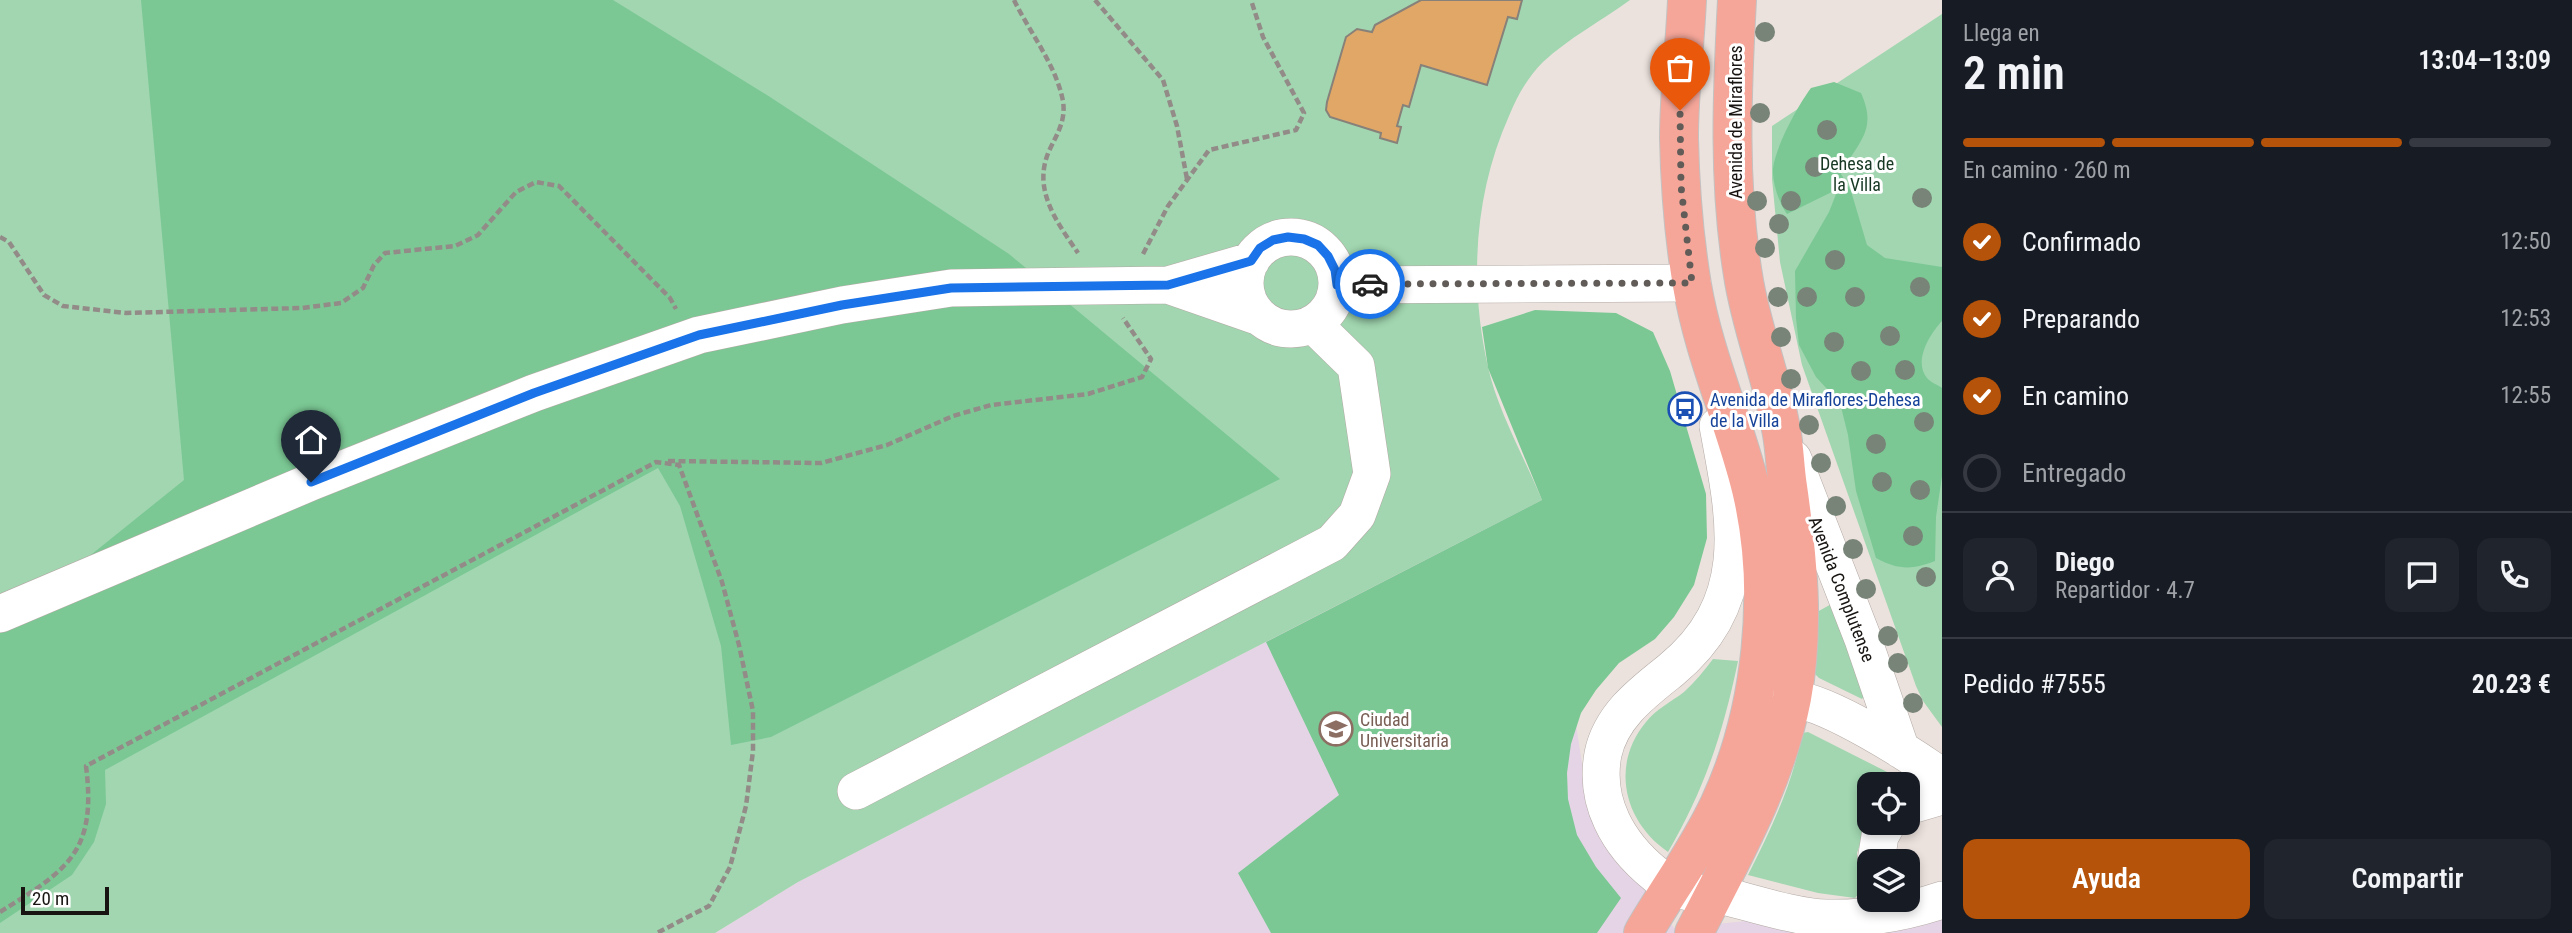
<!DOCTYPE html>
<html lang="es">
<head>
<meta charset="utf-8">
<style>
	:root { --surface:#171b24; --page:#20242c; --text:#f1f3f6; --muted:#9ea1a6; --line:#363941; --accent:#b45309 }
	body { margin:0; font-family:"Roboto Condensed",sans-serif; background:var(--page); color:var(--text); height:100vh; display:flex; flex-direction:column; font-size:26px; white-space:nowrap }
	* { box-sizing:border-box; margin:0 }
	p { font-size:23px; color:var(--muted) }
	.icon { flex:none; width:38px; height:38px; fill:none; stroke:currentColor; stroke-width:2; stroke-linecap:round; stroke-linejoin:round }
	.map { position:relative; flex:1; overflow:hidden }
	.panel { display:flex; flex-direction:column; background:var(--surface); width:630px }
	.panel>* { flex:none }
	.buttons { position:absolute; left:1857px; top:772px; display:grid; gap:14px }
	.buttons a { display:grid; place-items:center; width:63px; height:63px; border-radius:14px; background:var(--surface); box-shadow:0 4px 10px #0003; font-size:35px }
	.scale { position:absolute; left:21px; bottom:18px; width:88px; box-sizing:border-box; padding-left:7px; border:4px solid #181412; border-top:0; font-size:19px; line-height:24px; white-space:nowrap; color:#181412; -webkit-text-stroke:5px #fff; paint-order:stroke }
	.pin { position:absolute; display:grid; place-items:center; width:60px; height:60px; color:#fff; margin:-72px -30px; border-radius:50% 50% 50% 0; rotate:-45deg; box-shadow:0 0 7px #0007 }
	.pin .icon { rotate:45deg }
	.courier { position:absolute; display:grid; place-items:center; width:70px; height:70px; margin:-35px; border:5px solid #1a73e8; border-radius:50%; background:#fff; color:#222; box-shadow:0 2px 9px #0007 }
	.head em { font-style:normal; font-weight:600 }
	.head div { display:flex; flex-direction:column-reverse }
	.head { display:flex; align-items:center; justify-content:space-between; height:119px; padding:0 21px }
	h1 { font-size:46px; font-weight:600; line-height:52px }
	.bar { display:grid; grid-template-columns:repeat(4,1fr); gap:10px 7px; align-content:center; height:84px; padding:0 21px }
	.bar i { height:9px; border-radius:5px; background:var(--line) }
	.bar .on { background:var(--accent) }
	.bar p { grid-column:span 4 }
	.line { display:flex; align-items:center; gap:18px; padding:0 21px; border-top:2px solid var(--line) }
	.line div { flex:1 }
	.round { display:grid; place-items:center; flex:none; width:74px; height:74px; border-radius:14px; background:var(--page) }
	ol { padding:0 21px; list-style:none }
	li { display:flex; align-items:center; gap:21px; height:77px }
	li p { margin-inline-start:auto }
	li .icon { padding:7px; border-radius:50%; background:var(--accent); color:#fff; stroke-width:4 }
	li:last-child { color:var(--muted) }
	li i { width:38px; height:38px; border:4px solid var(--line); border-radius:50% }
	.primary-button { display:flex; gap:14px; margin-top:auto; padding:14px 21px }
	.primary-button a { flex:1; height:80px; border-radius:14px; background:var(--accent); color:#fff; font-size:28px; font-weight:600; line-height:80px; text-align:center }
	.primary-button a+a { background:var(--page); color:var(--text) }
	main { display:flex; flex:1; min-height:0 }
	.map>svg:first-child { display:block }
	.education { fill:#e5d4e5 }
	.green { fill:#a1d6b0 }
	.forest { fill:#7bc894 }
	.building { fill:#e1a766; stroke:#87817a; stroke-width:2 }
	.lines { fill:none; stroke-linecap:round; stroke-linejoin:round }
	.minor-casing { stroke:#b3aaa5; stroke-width:38 }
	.major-casing { stroke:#c3c2c1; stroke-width:40 }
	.path { stroke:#938b88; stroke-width:4.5; stroke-dasharray:7 3.5; stroke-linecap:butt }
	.minor { stroke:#fff; stroke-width:37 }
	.major { stroke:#f5a699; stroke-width:38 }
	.tree { fill:#778477 }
	.done { stroke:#625c59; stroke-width:7; stroke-dasharray:0 12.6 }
	.route { stroke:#1a73e8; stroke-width:9 }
	.labels { text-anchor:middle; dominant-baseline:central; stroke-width:6; stroke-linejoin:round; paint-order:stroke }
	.street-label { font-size:18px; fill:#181412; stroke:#fff }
	.park-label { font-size:18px; fill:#173823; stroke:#fff }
	.transit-label { font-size:18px; fill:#164399; stroke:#fff; text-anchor:start }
	.education-label { font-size:18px; fill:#785e54; stroke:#fff; text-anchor:start }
</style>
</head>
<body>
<main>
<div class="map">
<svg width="1942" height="933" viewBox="0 0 1942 933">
	<rect width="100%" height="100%" fill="#ece2dd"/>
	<path class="education" d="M1542 500 1590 816 1674 928 1942 902V933H715L798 882Z"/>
	<path class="green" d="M0 0H1630C1601 21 1569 38 1543 62 1528 77 1517 96 1509 116 1474 194 1469 283 1488 367 1497 409 1525 459 1542 500L798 882 715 933H0Z
		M1942 14V727L1923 701 1916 686 1802 365 1780 262 1772 179V126Z
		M1835 602 1866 694 1862 699 1819 678 1813 672 1817 612Z
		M1713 659 1738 661C1723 733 1705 788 1668 852 1624 822 1610 765 1646 722 1656 709 1671 702 1684 692 1695 682 1704 671 1713 659Z
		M1808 732 1905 781V784H1869V818L1857 853 1859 893 1855 898 1818 893 1748 875C1771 829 1793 784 1802 733Z"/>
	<path class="forest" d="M141 0H613L767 95 1009 254 1280 479 771 737 731 745 721 646 680 506 658 468 105 770 106 804 94 842 72 875 0 923V628L184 480Z
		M1834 82 1861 93C1878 131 1858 141 1841 174L1851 191 1867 245 1885 258 1942 267V321C1930 334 1913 361 1927 378 1930 382 1938 385 1942 388V476L1936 517 1935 561C1912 570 1898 570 1876 558L1856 491 1848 435 1840 403 1816 377 1799 345 1796 318 1795 271 1829 212 1838 189 1787 214C1779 203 1772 182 1773 168 1776 146 1798 105 1811 88Z
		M1535 310 1616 313 1653 332 1670 371 1706 494 1707 538 1694 585 1674 617 1655 639 1619 663 1596 690 1581 713 1571 744 1567 773 1568 799 1577 835 1596 867 1621 898 1597 933H1271L1238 873 1339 795 1266 642 1542 500 1488 368 1482 327Z"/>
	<path class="building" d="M1421 0H1522L1517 19 1508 17 1487 85 1421 65 1409 107 1403 105 1397 126 1401 127 1397 143 1380 138 1381 133 1330 117 1326 110 1327 102 1346 37 1357 29 1372 32 1375 25Z"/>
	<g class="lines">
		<defs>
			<path id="minor" d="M1245 283a46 46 0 1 1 92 0a46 46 0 1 1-92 0Z
				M1168 285 1260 317
				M1337 285 1692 283
				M1718 426C1735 518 1755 601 1671 670 1642 693 1611 716 1603 754 1594 802 1618 844 1655 874 1660 878 1666 884 1671 887 1686 894 1708 893 1724 896 1752 903 1799 918 1827 918 1865 919 1906 912 1942 900
				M1793 459 1863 639 1901 750
				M0 614 311 482 534 393 699 335 842 305 951 288 1168 285 1251 261
				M1760 705C1770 702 1782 698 1793 699 1830 703 1910 754 1942 777
				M856 791 1332 543 1357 515 1372 474 1356 366 1313 324
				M1908 806 1942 796
				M1876 861 1880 836 1888 822"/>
			<path id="major" d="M1643 933C1668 890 1698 850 1719 805 1763 711 1775 590 1751 489 1734 420 1704 356 1692 285 1684 237 1680 186 1679 138 1679 92 1685 46 1687 0
				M1694 933C1732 859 1776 781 1792 698 1805 628 1798 557 1788 487 1785 468 1785 448 1781 429 1772 377 1751 328 1743 275 1728 183 1732 93 1737 0"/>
		</defs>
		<use href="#minor" class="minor-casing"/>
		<use href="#major" class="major-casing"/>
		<path class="path" d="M1014 0C1030 33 1056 65 1063 101 1066 121 1057 134 1049 151 1032 190 1057 222 1078 253
			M1095 0 1163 80 1177 126 1187 179
			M0 237 9 242 44 295 63 306 126 313 302 308 341 303 363 288 374 265 385 253 455 246 478 235 516 192 536 182 559 186 670 298 676 309
			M1143 254 1168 206 1209 150 1296 130 1304 113 1263 37 1251 0
			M668 461 821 463 887 445 953 416 991 405 1088 394 1142 377 1151 359 1123 318
			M0 912C67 870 97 853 86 766L656 462 679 465 722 582 739 645 753 711V751L746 806 730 867 709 906 657 933"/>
		<use href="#minor" class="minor"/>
		<use href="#major" class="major"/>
	</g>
	<g class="tree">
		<circle cx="1765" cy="32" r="10"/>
		<circle cx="1760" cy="113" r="10"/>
		<circle cx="1827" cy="130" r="10"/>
		<circle cx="1815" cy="167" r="10"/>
		<circle cx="1922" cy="198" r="10"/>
		<circle cx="1757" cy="201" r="10"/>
		<circle cx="1791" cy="201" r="10"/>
		<circle cx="1779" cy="224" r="10"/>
		<circle cx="1765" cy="248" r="10"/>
		<circle cx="1835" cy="260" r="10"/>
		<circle cx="1920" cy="287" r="10"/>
		<circle cx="1778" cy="297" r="10"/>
		<circle cx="1807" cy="297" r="10"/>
		<circle cx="1855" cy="297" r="10"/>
		<circle cx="1890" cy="336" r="10"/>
		<circle cx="1781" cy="337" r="10"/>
		<circle cx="1834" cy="342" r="10"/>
		<circle cx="1905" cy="370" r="10"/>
		<circle cx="1861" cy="371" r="10"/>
		<circle cx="1791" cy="379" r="10"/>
		<circle cx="1924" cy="422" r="10"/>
		<circle cx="1809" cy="425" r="10"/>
		<circle cx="1876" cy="444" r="10"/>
		<circle cx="1821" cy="463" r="10"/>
		<circle cx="1882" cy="482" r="10"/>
		<circle cx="1920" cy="490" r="10"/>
		<circle cx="1836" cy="506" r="10"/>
		<circle cx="1913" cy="536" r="10"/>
		<circle cx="1853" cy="549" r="10"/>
		<circle cx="1926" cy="577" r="10"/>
		<circle cx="1866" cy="589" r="10"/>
		<circle cx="1888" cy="636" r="10"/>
		<circle cx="1898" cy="663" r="10"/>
		<circle cx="1913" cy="703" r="10"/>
	</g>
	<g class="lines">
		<path class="done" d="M1370 284 1692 283 1681 186 1680 110"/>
		<path class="route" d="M311 482 534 393 699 335 842 305 951 288 1168 285 1251 261 1260 248 1273 240 1288 237 1304 239 1318 245 1328 256 1335 270 1337 285 1370 284"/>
	</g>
	<defs>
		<symbol id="bus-ring" viewBox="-11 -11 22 22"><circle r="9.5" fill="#fff" stroke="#1a4fb4" stroke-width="1.5"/><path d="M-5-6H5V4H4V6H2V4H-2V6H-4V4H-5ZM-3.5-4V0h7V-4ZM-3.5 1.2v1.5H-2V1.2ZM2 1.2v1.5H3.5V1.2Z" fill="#1a4fb4"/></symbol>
		<symbol id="university-ring" viewBox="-11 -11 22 22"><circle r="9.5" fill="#fff" stroke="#8d6e63" stroke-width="1.5"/><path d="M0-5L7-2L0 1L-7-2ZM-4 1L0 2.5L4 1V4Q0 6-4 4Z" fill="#8d6e63"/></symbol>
	</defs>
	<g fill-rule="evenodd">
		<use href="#bus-ring" x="1666" y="390" width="38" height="38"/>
		<use href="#university-ring" x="1317" y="710" width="38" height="38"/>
	</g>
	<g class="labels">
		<g class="street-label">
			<text transform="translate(1735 122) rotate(-90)">Avenida de Miraflores</text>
			<text transform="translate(1842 589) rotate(69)">Avenida Complutense</text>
		</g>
		<g class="park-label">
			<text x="1857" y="163">Dehesa de<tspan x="1857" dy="21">la Villa</tspan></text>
		</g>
		<g class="transit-label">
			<text x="1710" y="399">Avenida de Miraflores-Dehesa<tspan x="1710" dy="21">de la Villa</tspan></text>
		</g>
		<g class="education-label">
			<text x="1360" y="719">Ciudad<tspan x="1360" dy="21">Universitaria</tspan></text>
		</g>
	</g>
</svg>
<div class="buttons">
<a><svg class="icon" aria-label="locate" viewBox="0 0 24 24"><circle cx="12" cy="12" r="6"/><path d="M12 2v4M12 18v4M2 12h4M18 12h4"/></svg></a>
<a><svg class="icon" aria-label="layers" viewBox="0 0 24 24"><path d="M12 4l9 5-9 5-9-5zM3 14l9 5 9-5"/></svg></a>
</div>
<div class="scale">20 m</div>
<div class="pin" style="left:1680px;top:110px;background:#ea580c"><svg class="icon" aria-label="bag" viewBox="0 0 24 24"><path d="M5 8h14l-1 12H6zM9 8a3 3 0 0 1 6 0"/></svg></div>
<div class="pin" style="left:311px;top:482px;background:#1f2937"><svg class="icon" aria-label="home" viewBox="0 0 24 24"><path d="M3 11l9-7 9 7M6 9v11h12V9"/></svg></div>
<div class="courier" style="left:1370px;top:284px"><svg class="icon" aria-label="car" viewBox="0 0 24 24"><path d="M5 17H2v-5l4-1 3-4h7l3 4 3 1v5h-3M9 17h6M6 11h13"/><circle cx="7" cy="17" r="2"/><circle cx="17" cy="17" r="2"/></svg></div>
</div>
<section class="panel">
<div class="head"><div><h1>2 min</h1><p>Llega en</p></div><em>13:04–13:09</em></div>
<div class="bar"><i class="on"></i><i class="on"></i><i class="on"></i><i></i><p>En camino · 260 m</p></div>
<ol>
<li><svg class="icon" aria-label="check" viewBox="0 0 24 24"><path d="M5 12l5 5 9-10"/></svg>Confirmado<p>12:50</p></li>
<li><svg class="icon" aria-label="check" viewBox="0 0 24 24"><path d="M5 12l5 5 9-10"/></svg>Preparando<p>12:53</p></li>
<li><svg class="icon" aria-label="check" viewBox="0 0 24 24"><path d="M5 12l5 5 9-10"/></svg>En camino<p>12:55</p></li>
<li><i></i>Entregado</li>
</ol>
<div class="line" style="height:126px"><a class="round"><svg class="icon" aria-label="person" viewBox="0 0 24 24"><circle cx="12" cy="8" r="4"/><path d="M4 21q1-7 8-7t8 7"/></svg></a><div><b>Diego</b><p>Repartidor · 4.7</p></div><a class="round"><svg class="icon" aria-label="chat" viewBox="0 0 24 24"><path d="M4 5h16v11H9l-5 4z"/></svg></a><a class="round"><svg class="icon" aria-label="phone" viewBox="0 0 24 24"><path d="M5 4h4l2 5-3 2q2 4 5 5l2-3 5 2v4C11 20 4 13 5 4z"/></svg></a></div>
<div class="line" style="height:91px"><div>Pedido #7555</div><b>20.23 €</b></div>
<div class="primary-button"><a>Ayuda</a><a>Compartir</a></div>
</section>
</main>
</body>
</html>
